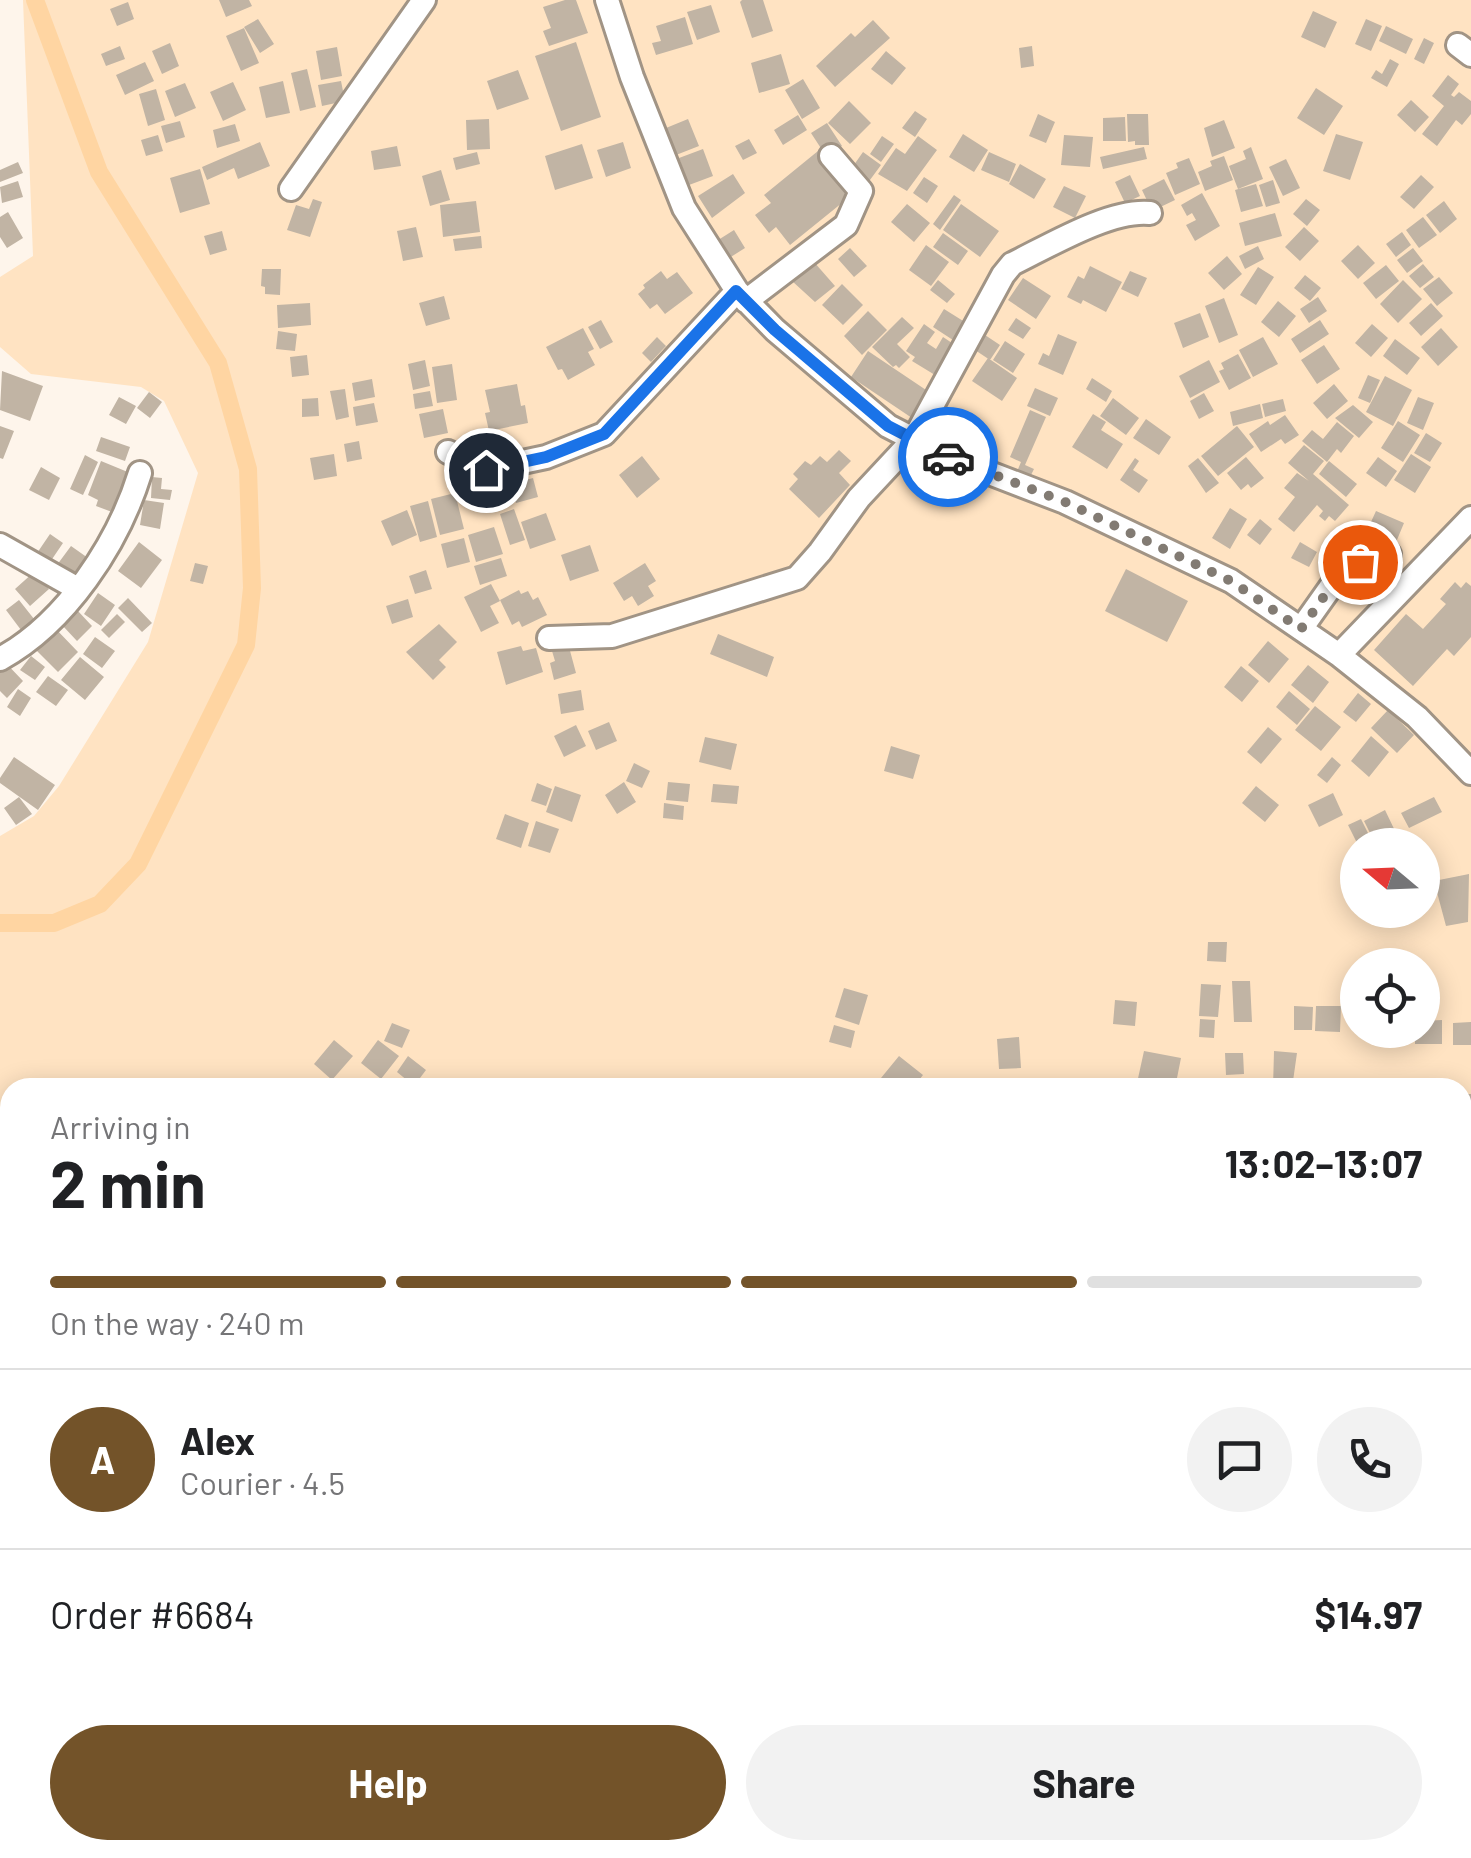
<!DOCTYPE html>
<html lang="en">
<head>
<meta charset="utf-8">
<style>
	:root { --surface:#fff; --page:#f2f2f2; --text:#202124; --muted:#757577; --line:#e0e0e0; --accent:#735329 }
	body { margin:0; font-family:Barlow,sans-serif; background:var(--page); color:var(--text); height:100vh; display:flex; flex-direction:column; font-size:38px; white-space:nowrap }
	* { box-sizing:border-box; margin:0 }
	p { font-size:32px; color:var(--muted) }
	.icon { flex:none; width:55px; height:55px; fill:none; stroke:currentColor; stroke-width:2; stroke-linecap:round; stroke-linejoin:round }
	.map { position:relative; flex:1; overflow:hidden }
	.drawer { position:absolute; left:0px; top:1078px; width:1472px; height:782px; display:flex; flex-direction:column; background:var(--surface); border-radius:30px 30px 0 0; box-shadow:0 5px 25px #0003 }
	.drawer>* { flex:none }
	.needle { width:65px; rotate:289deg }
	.controls { position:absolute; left:1340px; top:828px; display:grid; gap:20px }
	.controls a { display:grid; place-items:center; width:100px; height:100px; border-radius:50%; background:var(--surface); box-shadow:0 5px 25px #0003; font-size:50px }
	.pin { position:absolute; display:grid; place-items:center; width:85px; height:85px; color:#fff; margin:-42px; border:5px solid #fff; border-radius:50%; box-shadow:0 2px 10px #0007 }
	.courier { position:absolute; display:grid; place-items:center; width:100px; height:100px; margin:-50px; border:8px solid #1a73e8; border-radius:50%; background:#fff; color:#222; box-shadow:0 2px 12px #0007 }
	.summary em { font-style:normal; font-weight:700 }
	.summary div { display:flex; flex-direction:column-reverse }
	.summary { display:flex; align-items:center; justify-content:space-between; height:170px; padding:0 50px }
	h1 { font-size:65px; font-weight:700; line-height:75px }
	.bar { display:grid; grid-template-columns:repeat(4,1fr); gap:15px 10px; align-content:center; height:120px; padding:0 50px }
	.bar i { height:12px; border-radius:8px; background:var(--line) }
	.bar .active { background:var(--accent) }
	.bar p { grid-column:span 4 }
	.line { display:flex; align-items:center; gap:25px; padding:0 50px; border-top:2px solid var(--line) }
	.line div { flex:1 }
	.round { display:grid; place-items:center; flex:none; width:105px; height:105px; border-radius:52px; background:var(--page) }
	.action { display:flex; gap:20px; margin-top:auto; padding:20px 50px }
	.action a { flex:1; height:115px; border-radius:60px; background:var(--accent); color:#fff; font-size:40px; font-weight:700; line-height:115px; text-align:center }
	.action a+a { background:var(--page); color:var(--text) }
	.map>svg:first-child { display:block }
	.green { fill:#ffe3c2; fill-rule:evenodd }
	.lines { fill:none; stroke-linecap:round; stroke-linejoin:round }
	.canal { stroke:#ffd5a2; stroke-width:18 }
	.building { fill:#c1b4a4 }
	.minor-casing { stroke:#a19485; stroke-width:28 }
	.minor { stroke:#fff; stroke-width:22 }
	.done { stroke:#827b73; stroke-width:10; stroke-dasharray:0 18 }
	.route { stroke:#1a73e8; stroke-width:12 }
</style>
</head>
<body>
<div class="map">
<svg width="1471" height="1858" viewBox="0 0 1471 1858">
	<rect width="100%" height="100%" fill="#fef5eb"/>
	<path class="green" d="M23 0H1471V1858H0V836L34 816 59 786 148 642 198 473 164 401 141 387 31 374 0 347V277L33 256ZM1358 845H1422V910H1358ZM1358 965H1422V1030H1358ZM10 1088H1462V1850H10Z"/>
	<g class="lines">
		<path class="canal" d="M0 923H54L100 904 138 864 246 645 252 588 248 469 218 363 99 172 35 0"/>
	</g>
	<path class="building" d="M219 0H249L252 6 226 17Z
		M565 0H576L588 33 549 46 543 31 551 28 543 7Z
		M742 0H763L773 31 752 38 740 2Z
		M128 2 134 19 117 26 110 9Z
		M711 5 720 32 697 40 687 12Z
		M1313 11 1337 22 1325 48 1301 37Z
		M685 17 693 44 656 55 652 43 661 41 656 26Z
		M258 19 274 44 260 53 244 27Z
		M1366 19 1382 26 1371 51 1355 44Z
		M873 20 890 38 835 87 816 66 851 33 855 37Z
		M1386 26 1413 39 1406 54 1379 41Z
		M244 28 259 63 241 71 226 36Z
		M1424 38 1434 43 1424 64 1414 59Z
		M576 42 601 117 561 131 535 56Z
		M170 43 179 66 162 74 152 51Z
		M120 46 125 59 106 66 101 54Z
		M1032 46 1034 66 1021 68 1019 48Z
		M337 47 342 76 321 80 316 51Z
		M886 51 906 68 892 85 871 69Z
		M781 54 790 84 759 93 751 63Z
		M1390 59 1399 64 1387 87 1371 78 1376 70 1382 74Z
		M145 62 154 81 125 95 116 75Z
		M307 69 316 107 300 111 291 73Z
		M518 70 529 99 497 110 487 81Z
		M1448 75 1459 84 1451 95 1454 97 1459 92 1471 101V114L1462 125 1456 120 1437 146 1422 134 1444 106 1432 96Z
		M803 79 820 108 802 119 785 90Z
		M283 81 290 113 266 118 259 87Z
		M341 81 345 101 322 106 318 85Z
		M233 82 246 110 223 121 210 92Z
		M185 83 196 108 175 117 165 91Z
		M1316 88 1343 106 1324 135 1297 118Z
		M156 89 165 120 148 126 139 94Z
		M1411 100 1429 117 1415 132 1397 115Z
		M849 101 871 123 850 144 828 123Z
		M915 111 927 119 915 137 902 128Z
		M1038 114 1055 122 1046 143 1029 136Z
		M1127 114H1148L1149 145H1135V141L1128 142Z
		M798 115 807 130 783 145 774 130Z
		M1125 117 1126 141H1103V118Z
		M489 119 490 149 467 150 466 120Z
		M688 119 699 146 676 155 666 128Z
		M1224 120 1235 148 1212 157 1204 128Z
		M180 121 185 137 166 143 161 126Z
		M827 123 842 146 826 156 811 133Z
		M235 124 240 141 217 148 213 130Z
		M963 134 988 150 974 172 949 157Z
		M1336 134 1363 142 1350 180 1323 171Z
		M158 135 163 151 146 156 141 140Z
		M1064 135 1093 137 1090 167 1061 165Z
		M882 136 894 144 881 162 870 154Z
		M918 136 937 150 907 191 878 174 896 148 905 154Z
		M749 139 757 153 743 160 735 146Z
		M260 142 270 166 238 179 234 168 207 180 202 167Z
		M623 142 631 168 606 177 597 150Z
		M582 144 593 178 555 190 545 156Z
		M397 146 401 166 374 170 371 151Z
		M1144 147 1147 159 1103 169 1100 157Z
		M1251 147 1263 179 1238 189 1229 166 1246 159 1243 151Z
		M703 149 713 176 689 185 679 158Z
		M818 151 853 194 790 245 776 227 769 233 755 215 771 203 764 195Z
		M477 152 480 164 456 170 453 158Z
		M863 152 881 165 867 184 849 172Z
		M989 152 1016 164 1009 182 981 170Z
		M1224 156 1233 180 1205 191 1198 172 1212 166 1210 161Z
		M1189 158 1200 184 1175 195 1166 173 1178 168 1176 163Z
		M1286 159 1300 188 1283 196 1269 167Z
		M18 162 23 173 0 182V170Z
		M1020 164 1046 179 1034 199 1009 184Z
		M200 169 210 204 180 213 170 178Z
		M441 170 450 200 430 206 422 176Z
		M733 174 745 193 712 218 698 196Z
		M1130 175 1140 196 1125 203 1115 182Z
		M1421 175 1434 187 1414 209 1400 197Z
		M924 177 938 186 927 203 913 193Z
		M1164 179 1175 200 1152 211 1142 190Z
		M1273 180 1280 203 1266 207 1259 185Z
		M18 181 23 197 2 203 0 187Z
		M1256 184 1263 206 1241 212 1235 190Z
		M1064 186 1086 196 1075 218 1053 207Z
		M1202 193 1220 226 1195 241 1186 225 1196 220 1192 213 1187 216 1181 205Z
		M954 195 961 200 940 230 933 224Z
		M313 199 322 202 310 237 287 230 296 205 309 209Z
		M1306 199 1320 210 1307 226 1293 214Z
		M476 201 480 232 443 237 440 205Z
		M1444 201 1457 219 1440 233 1426 215Z
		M907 204 930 223 914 242 891 222Z
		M961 204 999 231 980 257 943 230Z
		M8 212 23 238 7 248 0 237V217Z
		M1275 213 1282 236 1245 246 1239 223Z
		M1423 217 1437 235 1419 248 1406 230Z
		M416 227 423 257 403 261 397 231Z
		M1304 227 1319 241 1300 261 1285 247Z
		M734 230 745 248 726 260 715 242Z
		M222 231 227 250 210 255 204 236Z
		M1402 232 1411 245 1396 257 1386 244Z
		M943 233 968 251 958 265 933 247Z
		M481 236 482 248 455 251 453 239Z
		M926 245 949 262 931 286 909 270Z
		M1358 245 1375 263 1358 279 1341 261Z
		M1258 246 1264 259 1245 269 1239 256Z
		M850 248 867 266 854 277 838 259Z
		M1413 248 1423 261 1407 273 1397 260Z
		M1227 256 1242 274 1224 290 1208 273Z
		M814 262 835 286 815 302 792 281Z
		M1423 264 1434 277 1420 288 1409 276Z
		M1386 265 1399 281 1376 299 1363 283Z
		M1090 266 1122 282 1106 312 1083 300 1081 304 1067 297 1078 276 1084 279Z
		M1258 267 1274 277 1256 305 1240 295Z
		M262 269H281L280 295 265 294V287L261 286Z
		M661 271 667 279 677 272 693 293 665 314 657 304 650 309 638 294 645 288 643 285Z
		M1130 271 1147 278 1138 297 1121 289Z
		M1305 275 1321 288 1310 301 1294 288Z
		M1439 277 1453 293 1437 306 1423 289Z
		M1023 278 1051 296 1036 319 1008 300Z
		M938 280 955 294 947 303 930 290Z
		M1403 280 1422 299 1398 323 1380 304Z
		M842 284 863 305 843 325 822 305Z
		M444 296 450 319 426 326 419 303Z
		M1318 297 1327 311 1309 323 1300 309Z
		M1224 298 1238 335 1219 343 1205 306Z
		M1278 301 1296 316 1279 337 1261 322Z
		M310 303 311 325 278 328 277 305Z
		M1431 303 1443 316 1421 336 1409 323Z
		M944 309 968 324 956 342 933 327Z
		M868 311 887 330 862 355 844 336Z
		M1200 313 1209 337 1183 348 1174 323Z
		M902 317 914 328 897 344 910 357 899 368 896 365 893 367 872 347Z
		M1016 318 1031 328 1023 339 1008 330Z
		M601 320 613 342 600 349 588 327Z
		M1320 320 1329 334 1300 353 1291 339Z
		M924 324 935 332 927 343 936 349 943 337 955 345 935 375 912 361 915 357 906 351Z
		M1372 324 1388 338 1371 357 1355 343Z
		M583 328 594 349 588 352 595 365 568 380 562 369 558 370 546 347Z
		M1441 328 1458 347 1438 366 1421 347Z
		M278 331 297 334 295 351 276 349Z
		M1058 334 1077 342 1063 375 1038 364 1043 353 1049 356Z
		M985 335 1000 345 990 360 975 350Z
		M657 337 666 346 651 362 642 353Z
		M1263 337 1278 364 1253 377 1239 350Z
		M1395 339 1420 358 1407 375 1383 356Z
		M1005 341 1025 354 1013 373 993 360Z
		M1324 345 1340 369 1317 384 1301 360Z
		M868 351 932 394 915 420 851 377Z
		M1238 354 1251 378 1229 390 1219 371 1224 369 1221 363Z
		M307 355 309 375 292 377 290 357Z
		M988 358 1017 378 1002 401 972 381Z
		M425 360 430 386 413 390 408 364Z
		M1209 360 1220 382 1190 398 1179 376Z
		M452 364 457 400 437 403 432 367Z
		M2 371 43 386 30 421 0 410Z
		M1368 375 1380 380 1370 403 1358 398Z
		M1385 376 1412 390 1393 426 1366 412Z
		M1092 378 1112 391 1106 402 1086 389Z
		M372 379 375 397 355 401 352 383Z
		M517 384 521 406 525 405 528 423 489 431 485 413 490 412 485 390Z
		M1334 384 1348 401 1327 419 1313 403Z
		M1035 388 1058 398 1050 416 1027 406Z
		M345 389 349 417 336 420 330 391Z
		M430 391 433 406 415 409 413 394Z
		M149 392 162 402 150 418 137 408Z
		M1204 393 1214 411 1199 419 1190 401Z
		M119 397 136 406 126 424 109 415Z
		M1418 397 1434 403 1423 430 1407 423Z
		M318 398 319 416 302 417V399Z
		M1113 398 1139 418 1126 435 1100 416Z
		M1283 399 1286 411 1265 417 1262 404Z
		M374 403 378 422 356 426 353 407Z
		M1260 404 1263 418 1233 426 1230 412Z
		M1353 405 1373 422 1359 438 1335 418Z
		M443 409 448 433 424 438 419 414Z
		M1030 410 1046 417 1025 465 1034 469 1029 479 1016 474 1021 462 1010 457Z
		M1093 414 1106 422 1101 430 1123 444 1107 469 1072 447Z
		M1285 415 1299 435 1285 444 1281 439 1261 452 1249 434 1268 421 1270 425Z
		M1146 419 1171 437 1159 455 1133 438Z
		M1398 421 1420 435 1403 462 1381 448Z
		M1337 422 1354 436 1341 453 1337 449 1327 462 1302 441 1312 430 1323 439Z
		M0 426 14 431 3 459 0 458Z
		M1237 426 1254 447 1218 476 1201 456Z
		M1426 433 1442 443 1430 462 1414 453Z
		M101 437 130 447 125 461 96 451Z
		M359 441 362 459 347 462 344 444Z
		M1304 445 1324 461 1313 474 1349 505 1335 521 1329 516 1325 521 1319 516 1323 511 1317 505 1294 532 1278 519 1295 497 1284 488 1297 473 1309 481 1288 463Z
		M839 450 851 461 839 473 850 485 819 518 789 489 798 479 793 474 805 461 811 465 820 456 827 462Z
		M334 454 337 476 314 480 310 458Z
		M1411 454 1431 467 1415 493 1394 480Z
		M85 455 98 462 83 495 70 489Z
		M642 456 660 479 637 498 619 475Z
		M1246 457 1264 478 1251 488 1248 484 1241 490 1227 473Z
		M1378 457 1397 471 1386 487 1366 473Z
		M1135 458 1139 461 1133 470 1148 480 1139 493 1120 480Z
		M1198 458 1219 483 1206 493 1188 466Z
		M101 461 135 475 120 515 96 506 98 500 88 495Z
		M1329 461 1357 484 1346 497 1319 474Z
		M41 467 60 478 49 500 29 490Z
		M152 477 162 478 161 489 172 490 170 500 151 498Z
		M533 478 538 497 516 503 511 484Z
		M455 493 464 529 440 535 431 499Z
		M144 500 164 503 160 529 140 525Z
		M428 501 437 537 420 542 410 506Z
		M1230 508 1247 519 1230 549 1212 538Z
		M514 509 525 540 510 545 500 514Z
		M407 510 417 535 392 546 381 521Z
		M1376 511 1404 523 1394 547 1365 535Z
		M546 513 556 540 530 549 521 522Z
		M1260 519 1272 529 1260 545 1247 535Z
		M494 527 503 554 476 562 468 535Z
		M50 534 63 543 46 568 33 559Z
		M464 538 470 562 447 568 441 544Z
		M139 542 162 560 141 588 118 571Z
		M1300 542 1317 552 1309 567 1291 558Z
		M590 545 599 571 570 581 561 555Z
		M71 546 88 558 71 582 54 569Z
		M501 558 507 576 480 585 474 566Z
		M195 563 208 566 203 584 190 581Z
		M645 563 656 581 648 586 654 596 638 606 632 596 624 601 613 583Z
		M1126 569 1188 601 1167 642 1105 611Z
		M426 570 432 589 415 594 409 576Z
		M34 572 49 589 30 606 15 589Z
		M1455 582 1461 588 1466 582 1471 586V637L1454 656 1447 649 1413 686 1374 650 1406 614 1423 629 1446 604 1440 599Z
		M491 584 500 601 490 606 499 623 481 632 464 597Z
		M519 590 521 594 528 591 533 600 538 597 547 615 522 627 519 621 512 625 500 600Z
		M98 593 115 605 101 626 84 614Z
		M128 598 152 623 142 632 118 608Z
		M408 599 413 617 392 624 386 606Z
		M19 600 38 624 24 634 6 610Z
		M77 610 92 626 77 641 62 625Z
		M117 614 125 622 109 638 101 630Z
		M439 624 457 642 439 660 446 667 433 680 406 652Z
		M53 626 78 652 58 672 32 646Z
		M718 634 774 657 767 677 710 654Z
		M95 637 115 651 102 668 83 654Z
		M1268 641 1289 659 1269 683 1248 665Z
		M521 646 523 651 536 648 543 672 506 685 497 652Z
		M569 647 576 673 554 680 550 663 555 661 552 651Z
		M31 656 45 667 35 680 20 670Z
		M80 657 104 677 85 700 61 680Z
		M3 660 23 681 7 698 0 691V664Z
		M1308 665 1329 682 1313 703 1291 685Z
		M1241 666 1259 681 1242 702 1224 687Z
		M48 676 68 690 56 706 36 692Z
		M18 689 31 698 20 716 7 707Z
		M581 690 584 710 561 714 558 694Z
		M1289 691 1310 709 1297 725 1276 707Z
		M1358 693 1371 704 1356 722 1343 712Z
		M1315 706 1341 727 1321 751 1295 730Z
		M1388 710 1414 735 1397 753 1371 728Z
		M609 722 617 741 596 750 588 731Z
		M576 725 586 746 564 757 554 736Z
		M1268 727 1282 739 1261 764 1247 752Z
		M1371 736 1389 752 1369 777 1351 761Z
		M705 737 737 744 731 770 699 762Z
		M891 746 920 755 913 779 884 771Z
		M14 757 55 785 38 810 0 783V778Z
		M1332 757 1341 765 1327 783 1317 775Z
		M634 763 650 771 642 788 626 781Z
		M624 782 636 802 617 814 605 795Z
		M668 782 690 784 688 802 666 800Z
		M537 783 552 789 546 806 531 801Z
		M713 784 739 786 737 804 711 802Z
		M555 786 581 795 572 822 546 812Z
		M1256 786 1279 805 1265 822 1242 803Z
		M1333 793 1343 815 1319 827 1308 805Z
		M19 797 32 814 16 825 4 808Z
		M1434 797 1442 812 1409 828 1401 813Z
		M664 803 684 806 683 820 663 818Z
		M1385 810 1397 835 1376 845 1364 821Z
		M505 814 529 823 521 848 496 839Z
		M1361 819 1374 845H1358L1348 825Z
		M536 821 559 829 550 853 528 846Z
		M1469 874 1468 922 1446 926 1434 881Z
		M1208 942H1227L1226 962 1207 961Z
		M1232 981H1250L1252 1022H1234Z
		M1201 984 1221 985 1218 1017 1199 1016Z
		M844 988 868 995 859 1025 835 1017Z
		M1115 1000 1137 1002 1135 1026 1113 1024Z
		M1294 1006 1313 1007 1312 1030H1294Z
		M1316 1006H1341L1340 1032 1315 1031Z
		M1200 1019 1215 1020 1214 1038 1199 1037Z
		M1442 1020V1044H1415V1030H1422V1021Z
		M1471 1022V1045H1453V1023Z
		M392 1023 410 1030 402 1048 384 1041Z
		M834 1025 855 1031 851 1048 829 1042Z
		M1019 1037 1021 1068 999 1069 997 1039Z
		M334 1040 353 1056 332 1080 314 1064Z
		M378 1040 399 1056 381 1079 361 1063Z
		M1144 1051 1181 1058 1175 1088 1137 1083Z
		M1274 1051 1297 1053 1292 1088H1273Z
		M1225 1053H1243L1244 1074 1226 1075Z
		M408 1056 426 1070 414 1086 397 1072Z
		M899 1056 923 1075 913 1088H893L881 1078Z
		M1462 1094H1471V1134H1462Z
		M1462 1436 1471 1437V1471L1462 1470Z
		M1462 1504 1471 1506 1467 1543 1462 1542Z
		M0 1727 10 1731V1766L0 1763Z
		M35 1850H109L106 1858H91L72 1851 69 1858H32Z
		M376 1850H412L410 1858H373Z
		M590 1850H623L622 1858H589Z"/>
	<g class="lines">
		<defs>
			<path id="minor" d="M607 0 632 77 684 208 737 291 775 330 888 426 948 457 1065 502 1231 581 1339 655 1417 717 1471 773
				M1458 45 1471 55
				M291 189 424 0
				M746 301 846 225 861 191 831 156
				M448 452 485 470 546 457 604 434 737 291
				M0 545 78 589
				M1301 629 1342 571 1350 566 1389 554
				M549 638 612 636 797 578 820 552 859 498 914 439 1003 275 1012 264C1049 246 1110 209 1150 213
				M1339 655 1471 518
				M0 659C66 623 118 544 140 473
				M1462 1766 1471 1682
				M339 1858 341 1850
				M475 1858 476 1850
				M1436 1858 1439 1850"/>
		</defs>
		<use href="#minor" class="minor-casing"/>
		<use href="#minor" class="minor"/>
	</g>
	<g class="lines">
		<path class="done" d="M948 457 1065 502 1231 581 1301 629 1342 571 1360 562"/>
		<path class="route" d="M486 470 546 457 604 434 736 291 775 330 888 426 948 457"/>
	</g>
</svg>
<div class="controls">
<a><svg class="needle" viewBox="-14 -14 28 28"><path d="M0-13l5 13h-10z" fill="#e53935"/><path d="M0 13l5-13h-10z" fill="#757577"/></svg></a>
<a><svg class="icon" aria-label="locate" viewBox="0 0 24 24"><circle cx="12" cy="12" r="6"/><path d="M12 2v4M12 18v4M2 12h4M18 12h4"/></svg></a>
</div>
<div class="pin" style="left:1360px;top:562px;background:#ea580c"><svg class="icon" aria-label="bag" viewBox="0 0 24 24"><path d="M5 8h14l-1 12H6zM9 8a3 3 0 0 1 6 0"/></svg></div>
<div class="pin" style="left:486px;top:470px;background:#1f2937"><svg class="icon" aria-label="home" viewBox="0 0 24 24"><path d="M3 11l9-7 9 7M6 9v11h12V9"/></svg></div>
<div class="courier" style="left:948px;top:457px"><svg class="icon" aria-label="car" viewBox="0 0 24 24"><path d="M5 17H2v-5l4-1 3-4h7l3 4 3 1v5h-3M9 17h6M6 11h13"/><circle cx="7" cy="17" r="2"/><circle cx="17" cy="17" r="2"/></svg></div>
<section class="drawer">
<div class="summary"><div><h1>2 min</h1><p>Arriving in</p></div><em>13:02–13:07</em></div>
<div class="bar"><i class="active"></i><i class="active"></i><i class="active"></i><i></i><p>On the way · 240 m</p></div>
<div class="line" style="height:180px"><b class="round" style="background:var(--accent);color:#fff">A</b><div><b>Alex</b><p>Courier · 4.5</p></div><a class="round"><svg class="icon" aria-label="chat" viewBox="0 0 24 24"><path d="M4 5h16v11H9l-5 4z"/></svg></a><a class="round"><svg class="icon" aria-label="phone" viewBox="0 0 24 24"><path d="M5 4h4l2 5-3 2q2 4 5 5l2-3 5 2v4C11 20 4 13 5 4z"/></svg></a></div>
<div class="line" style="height:130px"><div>Order #6684</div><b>$14.97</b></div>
<div class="action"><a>Help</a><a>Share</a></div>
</section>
</div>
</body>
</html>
